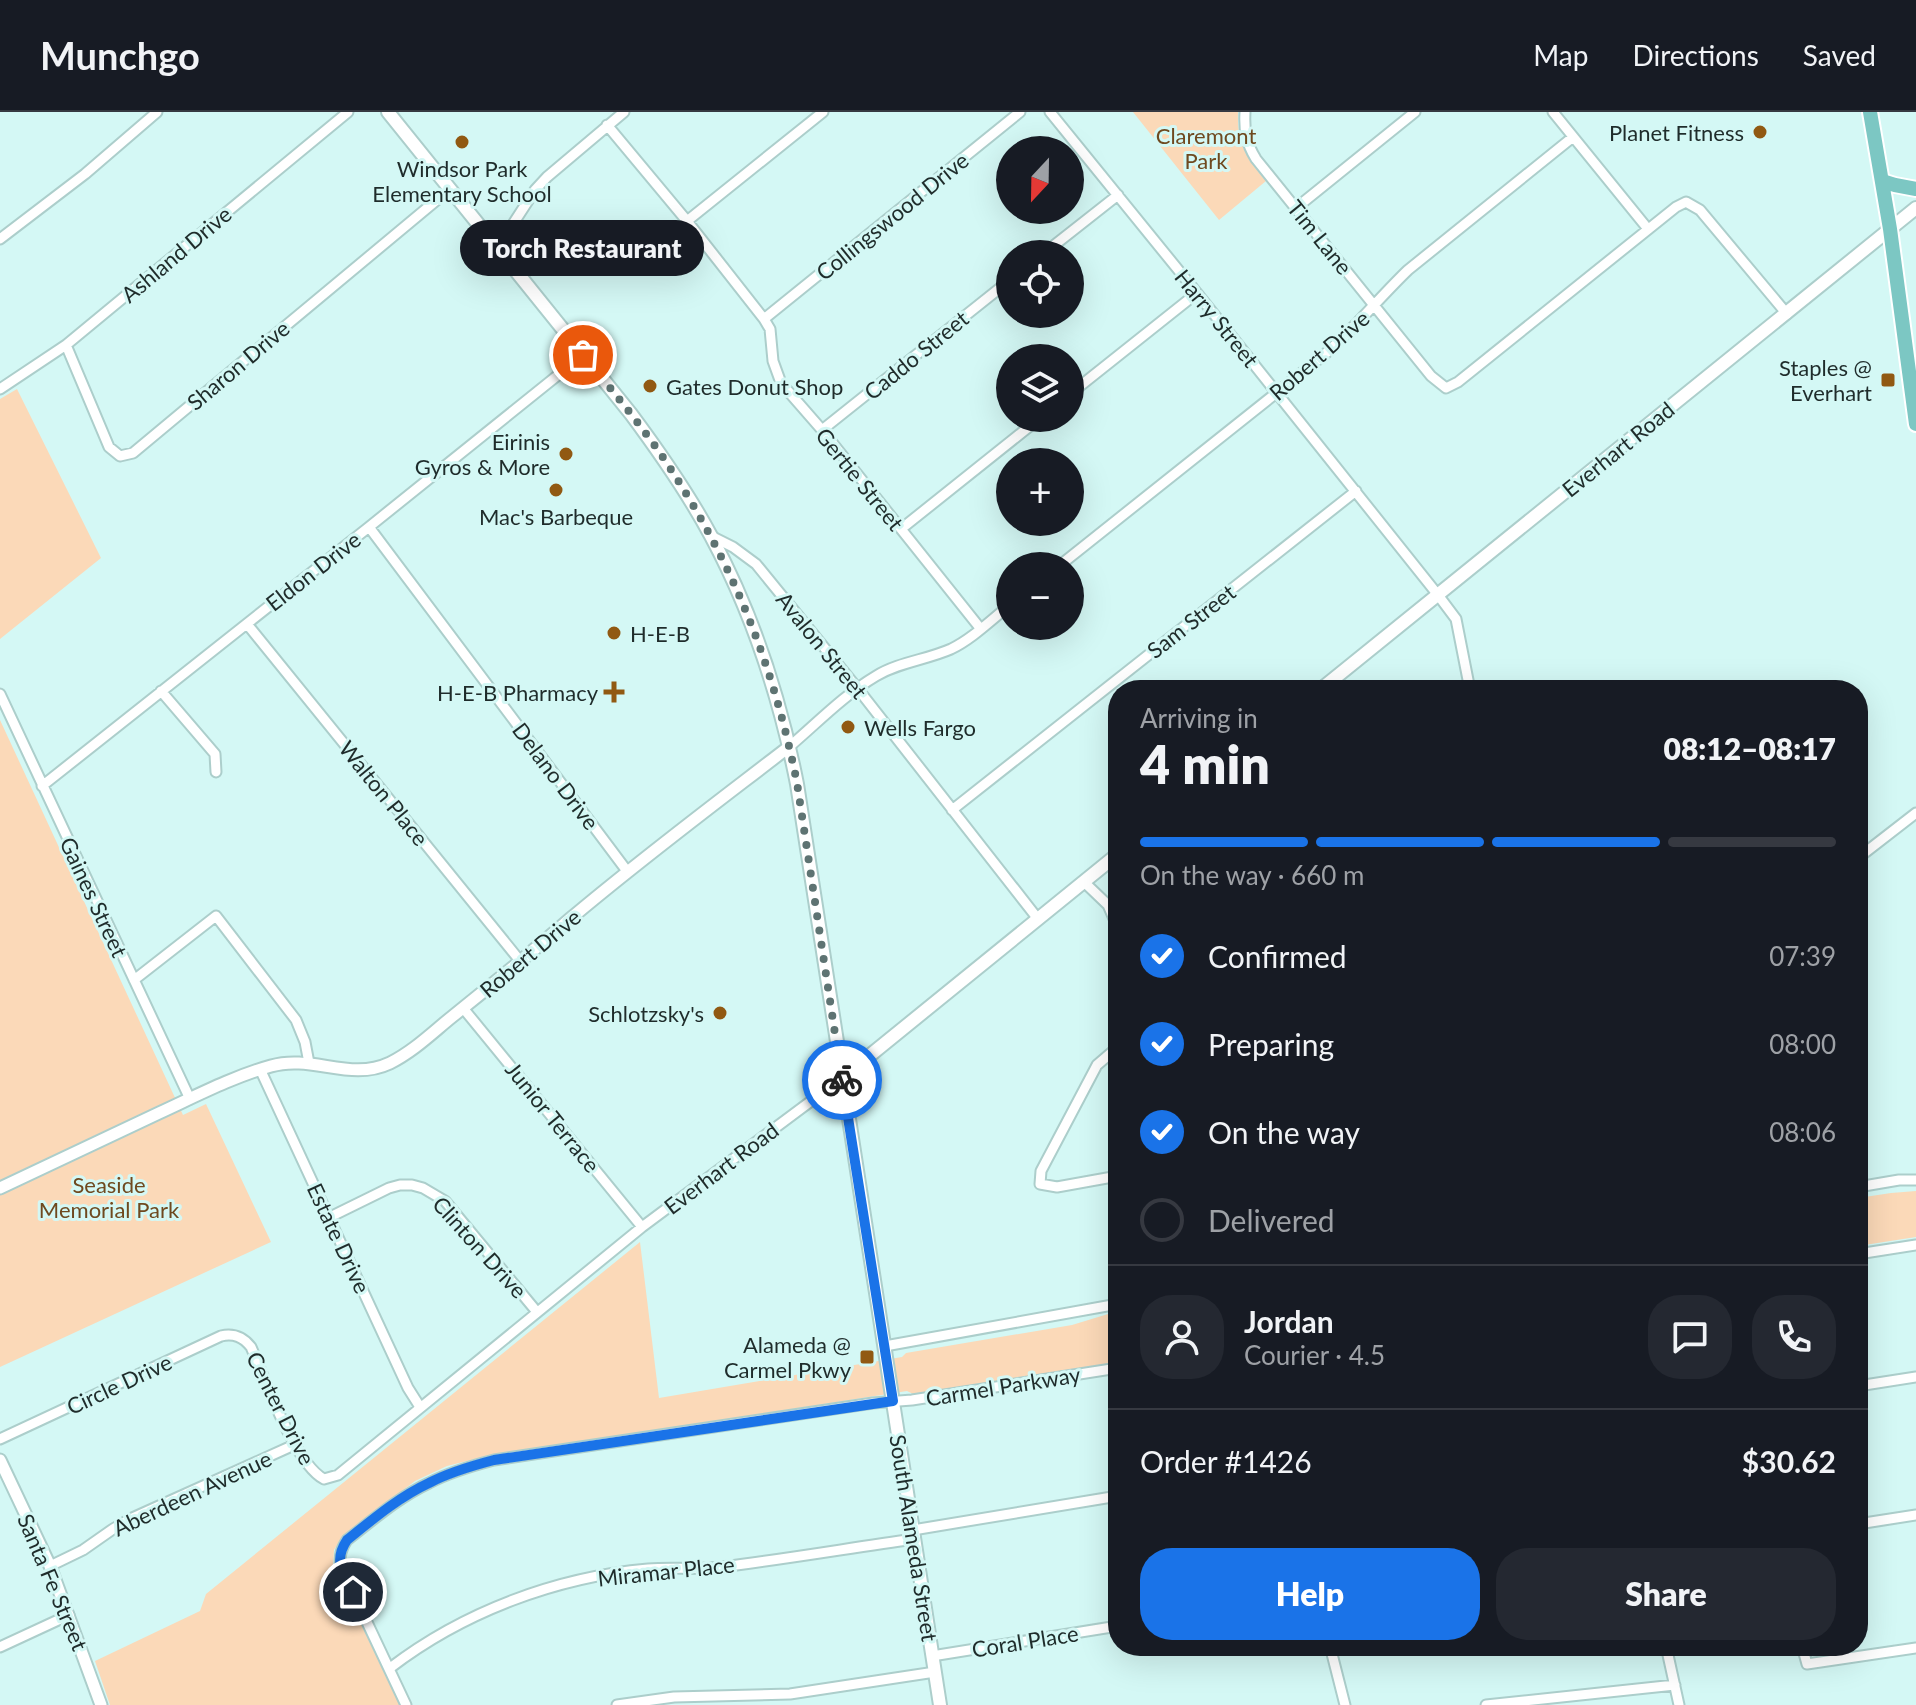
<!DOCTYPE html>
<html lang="en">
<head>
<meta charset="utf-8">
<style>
	:root { --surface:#171b24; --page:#242831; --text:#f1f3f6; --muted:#9ea1a6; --line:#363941; --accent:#1a73e8 }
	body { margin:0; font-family:Lato,sans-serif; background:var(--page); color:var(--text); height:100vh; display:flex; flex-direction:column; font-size:30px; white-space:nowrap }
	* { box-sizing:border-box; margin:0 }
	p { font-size:26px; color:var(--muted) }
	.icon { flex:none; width:44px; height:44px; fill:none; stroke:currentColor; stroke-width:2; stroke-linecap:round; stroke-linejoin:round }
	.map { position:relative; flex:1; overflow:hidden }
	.details { position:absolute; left:1108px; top:568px; width:760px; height:976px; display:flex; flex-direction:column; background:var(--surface); border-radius:32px; box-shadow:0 8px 32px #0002 }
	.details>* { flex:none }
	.needle { width:52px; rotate:202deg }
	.tools { position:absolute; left:996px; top:24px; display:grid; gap:16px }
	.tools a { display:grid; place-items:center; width:88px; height:88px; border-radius:50%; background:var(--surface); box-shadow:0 8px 32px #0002; font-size:40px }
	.pin { position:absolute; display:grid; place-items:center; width:68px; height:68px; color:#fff; margin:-34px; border:4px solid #fff; border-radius:50%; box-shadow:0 2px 8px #0007 }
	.courier { position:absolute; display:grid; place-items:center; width:80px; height:80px; margin:-40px; border:6px solid #1a73e8; border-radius:50%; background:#fff; color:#222; box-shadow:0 2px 10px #0007 }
	.bubble { position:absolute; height:56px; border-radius:28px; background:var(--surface); box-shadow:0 8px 32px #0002; font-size:26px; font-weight:800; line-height:56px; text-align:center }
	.overview em { font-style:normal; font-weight:800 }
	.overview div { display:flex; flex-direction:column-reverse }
	.overview { display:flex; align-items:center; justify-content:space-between; height:136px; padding:0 32px }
	h1 { font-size:52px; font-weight:800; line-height:60px }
	.bar { display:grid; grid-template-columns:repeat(4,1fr); gap:12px 8px; align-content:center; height:96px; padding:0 32px }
	.bar i { height:10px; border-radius:6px; background:var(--line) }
	.bar .on { background:var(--accent) }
	.bar p { grid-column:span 4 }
	.line { display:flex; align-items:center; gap:20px; padding:0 32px; border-top:2px solid var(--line) }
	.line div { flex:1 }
	.round { display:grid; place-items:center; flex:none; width:84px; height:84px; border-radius:32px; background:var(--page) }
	ol { padding:0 32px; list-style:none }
	li { display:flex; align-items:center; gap:24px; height:88px }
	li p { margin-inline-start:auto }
	li .icon { padding:8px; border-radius:50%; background:var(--accent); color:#fff; stroke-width:4 }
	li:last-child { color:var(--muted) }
	li i { width:44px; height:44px; border:4px solid var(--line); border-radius:50% }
	.button { display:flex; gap:16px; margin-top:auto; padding:16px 32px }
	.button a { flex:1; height:92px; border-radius:32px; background:var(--accent); color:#fff; font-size:32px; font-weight:800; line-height:92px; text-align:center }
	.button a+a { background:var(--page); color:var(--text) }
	header { display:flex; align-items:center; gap:48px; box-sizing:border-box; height:112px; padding:0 40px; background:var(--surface); border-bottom:2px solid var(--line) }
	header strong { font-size:38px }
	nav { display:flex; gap:44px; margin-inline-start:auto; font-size:28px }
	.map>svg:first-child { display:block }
	.green { fill:#fbd9b8 }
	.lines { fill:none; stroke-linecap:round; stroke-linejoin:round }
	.minor-casing { stroke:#accecb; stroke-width:13 }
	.tertiary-casing { stroke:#accecb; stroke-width:15 }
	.secondary-casing { stroke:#accecb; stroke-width:16 }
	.primary-casing { stroke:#fff; stroke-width:18 }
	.minor { stroke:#fff; stroke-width:9 }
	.tertiary { stroke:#fff; stroke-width:11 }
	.secondary { stroke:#fff; stroke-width:12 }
	.primary { stroke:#7cc7c3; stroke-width:14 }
	.done { stroke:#5e7372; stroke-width:8; stroke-dasharray:0 14.4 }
	.route { stroke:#1a73e8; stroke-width:10 }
	.poi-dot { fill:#915912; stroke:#d4f8f5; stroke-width:3 }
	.labels { text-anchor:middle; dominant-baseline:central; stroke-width:6; stroke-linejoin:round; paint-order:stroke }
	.poi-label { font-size:22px; fill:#1f2c2b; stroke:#d4f8f5; text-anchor:end }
	.park-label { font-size:22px; fill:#6f491f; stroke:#d4f8f5 }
	.street-label { font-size:22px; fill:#1f2c2b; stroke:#d4f8f5 }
</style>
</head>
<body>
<header>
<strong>Munchgo</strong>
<nav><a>Map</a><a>Directions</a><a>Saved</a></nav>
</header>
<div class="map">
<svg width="1916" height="1593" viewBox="0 0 1916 1593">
	<rect width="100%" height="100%" fill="#d4f8f5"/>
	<path class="green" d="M1133 0H1238C1237 32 1246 45 1266 69L1219 108Z
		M17 277 101 446 0 527V287Z
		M0 608 183 1003 206 992 271 1130 0 1255Z
		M1916 1079V1125L1858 1134V1086L1891 1081Z
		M640 1130 659 1286 902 1245 906 1241 1072 1213 1118 1199V1250L913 1282 907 1279 479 1346 447 1354 415 1369 342 1425 334 1438 333 1456 402 1593H110L95 1549 200 1499 206 1482Z"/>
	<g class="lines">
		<defs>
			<path id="minor" d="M1050 0 1197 181 1438 483 1456 507 1470 578
				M1245 0C1244 18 1246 31 1256 47L1431 264 1446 276 1458 270 1676 95 1686 90 1700 98 1787 202
				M1553 0 1648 117
				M607 13 687 109 764 207 770 217 773 249 781 271 822 318 980 516
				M1296 96 1415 0
				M687 109 823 0
				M0 127 85 62 157 0
				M500 139 513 112 535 78 547 65 624 0
				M1043 142 1118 83
				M764 207 1020 0
				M66 233 109 335 120 344 133 341 450 77
				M0 277 66 233 348 0
				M1070 282 1197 181
				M822 318 1010 168
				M369 415 627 759
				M901 417 1040 306
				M711 424 733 435 756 452 858 577 1038 807
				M1059 454 1324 243C1354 217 1379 186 1408 158L1573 25
				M247 512 521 850
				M161 579 215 642 216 660
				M0 582 190 987
				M790 634C817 611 844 583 876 564 899 550 926 548 951 537 972 527 991 508 1010 493
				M42 674 369 415 583 243
				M952 698 1356 379
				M1858 746 1916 701
				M1084 770 1108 793 1118 816
				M134 868 216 804 296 908 305 930 309 951
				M463 896 642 1115
				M1118 935 1097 953 1041 1059 1040 1072 1057 1075 1118 1064
				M260 957 408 1276 420 1295
				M1858 1075 1899 1068H1916
				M330 1105 389 1076 400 1073H412L423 1076 445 1089 537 1200
				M1858 1142 1916 1133
				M885 1234 1118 1192
				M1858 1274 1916 1265
				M0 1327 221 1224C234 1221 243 1225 251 1235 265 1267 295 1352 324 1367L338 1363 642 1115 842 966
				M1858 1412 1916 1403
				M913 1418 1118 1384
				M50 1454 83 1438 113 1417 130 1407 294 1333
				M1330 1534 1345 1593
				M1666 1534 1679 1593
				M1802 1534 1807 1552 1916 1536
				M0 1535 69 1503
				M932 1544 1118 1514
				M390 1556C463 1500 556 1465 648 1457 672 1455 697 1458 721 1455 786 1447 850 1436 914 1427
				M406 1593 341 1455C339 1444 341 1437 347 1428 373 1408 399 1385 429 1371 450 1360 471 1354 494 1348L873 1291 912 1288 1118 1256
				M617 1593 674 1585 790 1582 935 1560
				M1486 1593 1675 1573"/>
			<path id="tertiary" d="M0 1076C53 1051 106 1026 159 1001 196 984 232 965 271 954 312 942 350 970 390 951 414 939 433 920 453 904 493 872 532 840 570 807 641 747 716 691 790 634
				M0 1348 50 1454 101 1593"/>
			<path id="secondary" d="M388 0 631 302C660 341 688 381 711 424 753 502 780 586 797 672L940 1593
				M1320 578 1916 96
				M842 966 1118 742"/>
			<path id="primary" d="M1870 0 1890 117 1916 312
				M1882 69 1895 73 1916 77"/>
		</defs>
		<use href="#minor" class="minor-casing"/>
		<use href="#tertiary" class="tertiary-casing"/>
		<use href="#secondary" class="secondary-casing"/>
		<use href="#primary" class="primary-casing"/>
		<use href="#minor" class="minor"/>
		<use href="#tertiary" class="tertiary"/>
		<use href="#secondary" class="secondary"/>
		<use href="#primary" class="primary"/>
	</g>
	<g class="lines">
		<path class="done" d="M583 243C610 276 638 309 662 344 731 446 773 550 797 671L842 968"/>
		<path class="route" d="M353 1480C343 1460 333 1449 347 1428 373 1407 399 1385 429 1371 450 1360 471 1354 494 1348L893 1289 842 968"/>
	</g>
	<g class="poi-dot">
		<circle cx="1760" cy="20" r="8"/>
		<circle cx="462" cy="30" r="8"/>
		<rect x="1880" y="260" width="16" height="16" rx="4"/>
		<circle cx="650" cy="274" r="8"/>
		<circle cx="566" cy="342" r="8"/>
		<circle cx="556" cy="378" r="8"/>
		<circle cx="614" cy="521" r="8"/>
		<path d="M610 568h8v8h8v8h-8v8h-8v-8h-8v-8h8z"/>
		<circle cx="848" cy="615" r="8"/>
		<circle cx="720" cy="901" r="8"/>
		<rect x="859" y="1237" width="16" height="16" rx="4"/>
	</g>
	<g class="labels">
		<g class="poi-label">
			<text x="1744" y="20">Planet Fitness</text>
			<text x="462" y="56" text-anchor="middle">Windsor Park<tspan x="462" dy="25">Elementary School</tspan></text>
			<text x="1872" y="255">Staples @<tspan x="1872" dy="25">Everhart</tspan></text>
			<text x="666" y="274" text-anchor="start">Gates Donut Shop</text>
			<text x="550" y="329">Eirinis<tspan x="550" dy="25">Gyros &amp; More</tspan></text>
			<text x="556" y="404" text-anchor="middle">Mac's Barbeque</text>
			<text x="630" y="521" text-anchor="start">H-E-B</text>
			<text x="598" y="580">H-E-B Pharmacy</text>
			<text x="864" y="615" text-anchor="start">Wells Fargo</text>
			<text x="704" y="901">Schlotzsky's</text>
			<text x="851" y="1232">Alameda @<tspan x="851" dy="25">Carmel Pkwy</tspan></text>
		</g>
		<g class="park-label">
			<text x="1206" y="23">Claremont<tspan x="1206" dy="25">Park</tspan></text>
			<text x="109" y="1072">Seaside<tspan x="109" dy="25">Memorial Park</tspan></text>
		</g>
		<g class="street-label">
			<text transform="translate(892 104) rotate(-39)">Collingswood Drive</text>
			<text transform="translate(1320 125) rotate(51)">Tim Lane</text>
			<text transform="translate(176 142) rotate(-40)">Ashland Drive</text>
			<text transform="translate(1217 206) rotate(51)">Harry Street</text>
			<text transform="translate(916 243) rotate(-39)">Caddo Street</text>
			<text transform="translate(1319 243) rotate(-41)">Robert Drive</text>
			<text transform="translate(238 253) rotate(-40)">Sharon Drive</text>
			<text transform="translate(1618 337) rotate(-39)">Everhart Road</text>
			<text transform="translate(860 367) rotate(51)">Gertie Street</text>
			<text transform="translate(313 459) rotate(-38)">Eldon Drive</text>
			<text transform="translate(1191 509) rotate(-38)">Sam Street</text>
			<text transform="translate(822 533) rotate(51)">Avalon Street</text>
			<text transform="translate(556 664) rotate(53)">Delano Drive</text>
			<text transform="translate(384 681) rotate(51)">Walton Place</text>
			<text transform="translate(94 785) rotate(65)">Gaines Street</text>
			<text transform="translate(530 841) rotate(-40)">Robert Drive</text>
			<text transform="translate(553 1005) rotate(51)">Junior Terrace</text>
			<text transform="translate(721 1056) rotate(-37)">Everhart Road</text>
			<text transform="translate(339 1126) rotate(65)">Estate Drive</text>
			<text transform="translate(480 1135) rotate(48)">Clinton Drive</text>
			<text transform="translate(119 1272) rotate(-25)">Circle Drive</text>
			<text transform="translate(1003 1274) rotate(-9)">Carmel Parkway</text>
			<text transform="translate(281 1296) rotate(63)">Center Drive</text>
			<text transform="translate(192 1381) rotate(-25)">Aberdeen Avenue</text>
			<text transform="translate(914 1426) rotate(81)">South Alameda Street</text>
			<text transform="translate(666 1459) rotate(-6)">Miramar Place</text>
			<text transform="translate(53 1470) rotate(67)">Santa Fe Street</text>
			<text transform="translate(1025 1529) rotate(-9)">Coral Place</text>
		</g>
	</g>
</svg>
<div class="tools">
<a><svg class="needle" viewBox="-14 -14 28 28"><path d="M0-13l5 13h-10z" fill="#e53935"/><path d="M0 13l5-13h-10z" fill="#9ea1a6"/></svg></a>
<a><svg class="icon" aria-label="locate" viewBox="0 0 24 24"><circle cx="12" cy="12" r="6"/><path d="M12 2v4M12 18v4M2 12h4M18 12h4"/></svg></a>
<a><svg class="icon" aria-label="layers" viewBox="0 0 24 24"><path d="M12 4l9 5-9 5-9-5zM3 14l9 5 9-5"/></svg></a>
<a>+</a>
<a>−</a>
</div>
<div class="pin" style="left:583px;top:243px;background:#ea580c"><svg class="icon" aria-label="bag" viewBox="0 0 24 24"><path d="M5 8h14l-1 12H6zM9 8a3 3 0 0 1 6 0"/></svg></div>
<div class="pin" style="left:353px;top:1480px;background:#1f2937"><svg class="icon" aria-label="home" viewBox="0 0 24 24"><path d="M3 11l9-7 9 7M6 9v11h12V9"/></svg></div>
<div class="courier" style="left:842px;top:968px"><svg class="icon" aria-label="bike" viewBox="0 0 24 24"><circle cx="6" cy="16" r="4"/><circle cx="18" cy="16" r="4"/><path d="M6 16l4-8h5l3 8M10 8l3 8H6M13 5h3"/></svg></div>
<div class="bubble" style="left:460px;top:108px;width:244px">Torch Restaurant</div>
<section class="details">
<div class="overview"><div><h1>4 min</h1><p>Arriving in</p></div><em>08:12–08:17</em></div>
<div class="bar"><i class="on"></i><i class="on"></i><i class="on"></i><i></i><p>On the way · 660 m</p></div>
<ol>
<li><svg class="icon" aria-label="check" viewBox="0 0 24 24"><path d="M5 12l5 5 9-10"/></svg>Confirmed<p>07:39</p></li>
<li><svg class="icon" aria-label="check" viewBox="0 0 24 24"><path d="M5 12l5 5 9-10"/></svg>Preparing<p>08:00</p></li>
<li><svg class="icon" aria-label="check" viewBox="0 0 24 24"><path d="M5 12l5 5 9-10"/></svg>On the way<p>08:06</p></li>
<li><i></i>Delivered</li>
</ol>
<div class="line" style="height:144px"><a class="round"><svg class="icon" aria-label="person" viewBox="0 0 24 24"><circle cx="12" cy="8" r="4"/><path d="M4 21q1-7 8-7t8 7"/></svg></a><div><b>Jordan</b><p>Courier · 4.5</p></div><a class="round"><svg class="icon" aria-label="chat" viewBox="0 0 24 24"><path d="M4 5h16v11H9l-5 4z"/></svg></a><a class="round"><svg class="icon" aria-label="phone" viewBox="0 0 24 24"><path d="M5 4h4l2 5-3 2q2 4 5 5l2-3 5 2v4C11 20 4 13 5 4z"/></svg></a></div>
<div class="line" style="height:104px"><div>Order #1426</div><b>$30.62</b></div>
<div class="button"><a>Help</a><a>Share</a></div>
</section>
</div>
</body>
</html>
